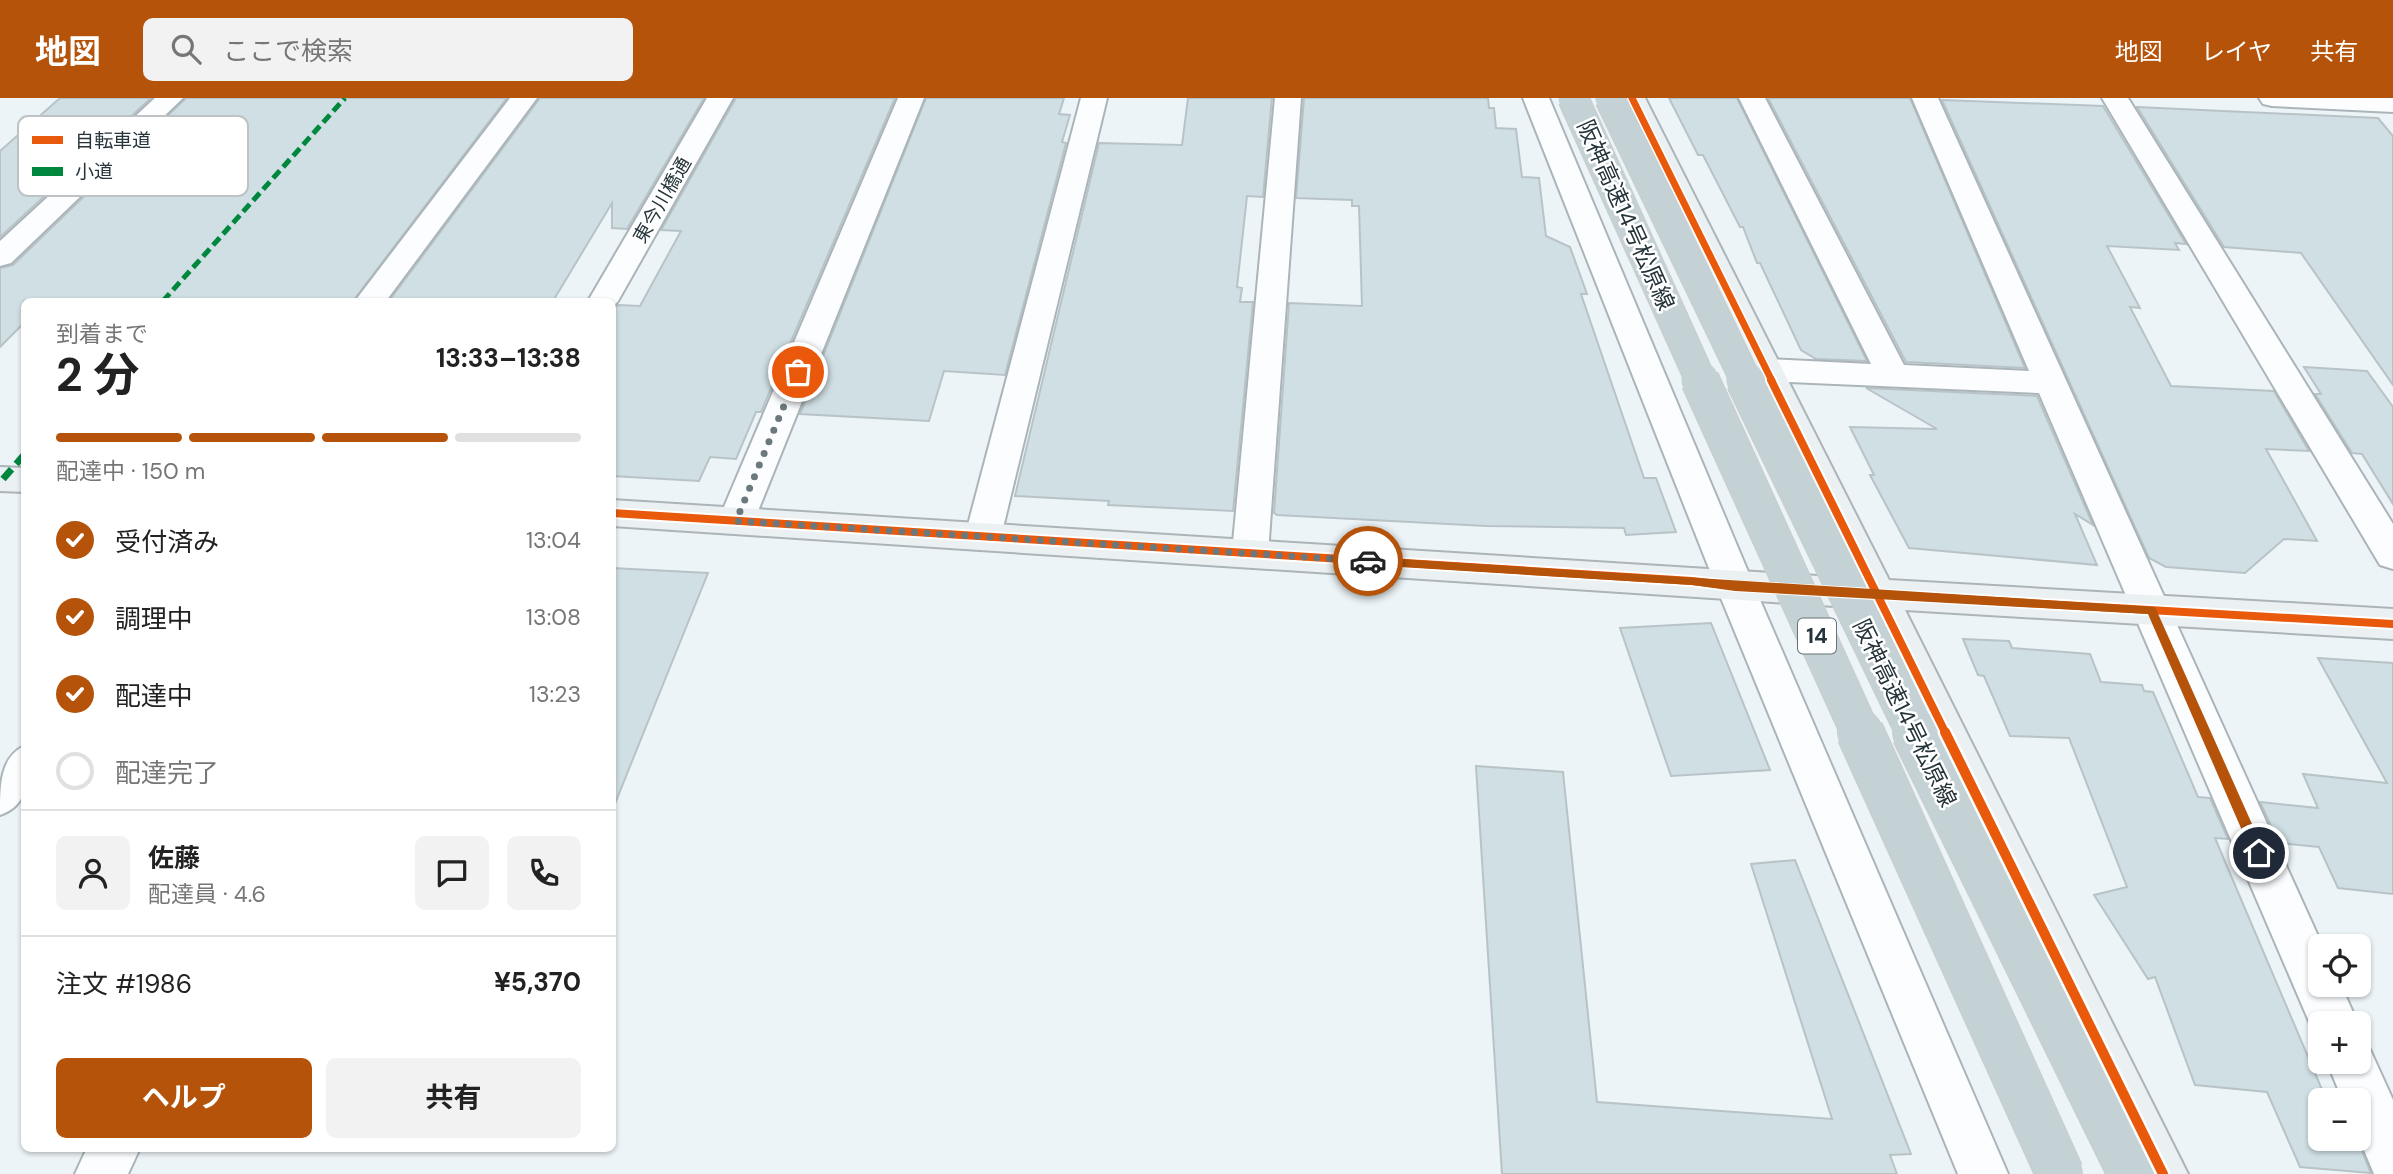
<!DOCTYPE html>
<html lang="ja">
<head>
<meta charset="utf-8">
<style>
	:root { --surface:#fff; --page:#f2f2f2; --text:#222; --muted:#767676; --line:#e0e0e0; --accent:#b45309 }
	body { margin:0; font-family:"DM Sans","Noto Sans JP",sans-serif; background:var(--page); color:var(--text); height:100vh; display:flex; flex-direction:column; font-size:26px; white-space:nowrap }
	* { box-sizing:border-box; margin:0 }
	p { font-size:23px; color:var(--muted) }
	.icon { flex:none; width:38px; height:38px; fill:none; stroke:currentColor; stroke-width:2; stroke-linecap:round; stroke-linejoin:round }
	.map { position:relative; flex:1; overflow:hidden }
	.sheet { position:absolute; left:21px; top:200px; width:595px; height:854px; display:flex; flex-direction:column; background:var(--surface); border-radius:10px; box-shadow:0 2px 5px #0004 }
	.sheet>* { flex:none }
	.tools { position:absolute; left:2308px; top:836px; display:grid; gap:14px }
	.tools a { display:grid; place-items:center; width:63px; height:63px; border-radius:10px; background:var(--surface); box-shadow:0 2px 5px #0004; font-size:35px }
	.pin { position:absolute; display:grid; place-items:center; width:60px; height:60px; color:#fff; margin:-30px; border:4px solid #fff; border-radius:50%; box-shadow:0 2px 7px #0007 }
	.courier { position:absolute; display:grid; place-items:center; width:70px; height:70px; margin:-35px; border:5px solid #b45309; border-radius:50%; background:#fff; color:#222; box-shadow:0 2px 9px #0007 }
	.head em { font-style:normal; font-weight:700 }
	.head div { display:flex; flex-direction:column-reverse }
	.head { display:flex; align-items:center; justify-content:space-between; height:119px; padding:0 35px }
	h1 { font-size:46px; font-weight:700; line-height:52px }
	.bar { display:grid; grid-template-columns:repeat(4,1fr); gap:10px 7px; align-content:center; height:84px; padding:0 35px }
	.bar i { height:9px; border-radius:5px; background:var(--line) }
	.bar .on { background:var(--accent) }
	.bar p { grid-column:span 4 }
	.line { display:flex; align-items:center; gap:18px; padding:0 35px; border-top:2px solid var(--line) }
	.line div { flex:1 }
	.round { display:grid; place-items:center; flex:none; width:74px; height:74px; border-radius:10px; background:var(--page) }
	ol { padding:0 35px; list-style:none }
	li { display:flex; align-items:center; gap:21px; height:77px }
	li p { margin-inline-start:auto }
	li .icon { padding:7px; border-radius:50%; background:var(--accent); color:#fff; stroke-width:4 }
	li:last-child { color:var(--muted) }
	li i { width:38px; height:38px; border:4px solid var(--line); border-radius:50% }
	.button { display:flex; gap:14px; margin-top:auto; padding:14px 35px }
	.button a { flex:1; height:80px; border-radius:10px; background:var(--accent); color:#fff; font-size:28px; font-weight:700; line-height:80px; text-align:center }
	.button a+a { background:var(--page); color:var(--text) }
	header { display:flex; align-items:center; gap:42px; box-sizing:border-box; height:98px; padding:0 35px; background:var(--accent); color:#fff }
	header strong { font-size:33px }
	nav { display:flex; gap:38px; margin-inline-start:auto; font-size:24px }
	.search { width:490px; height:63px; background:var(--page); display:flex; align-items:center; gap:18px; box-sizing:border-box; padding:0 24px; border-radius:10px; color:var(--muted); font-size:26px }
	.map>svg:first-child { display:block }
	.building { fill:#cfdfe4; stroke:#b8c3c7; stroke-width:2 }
	.lines { fill:none; stroke-linecap:round; stroke-linejoin:round }
	.street-casing { stroke:#abb5b9; stroke-width:4 }
	.secondary-casing { stroke:#abb5b9; stroke-width:4 }
	.street { fill:#fcfdfe; fill-rule:evenodd }
	.secondary { fill:#ebf0f2; fill-rule:evenodd }
	.highway-bridge-far2-casing { stroke:#c8cfd1; stroke-width:32; stroke-linecap:butt }
	.highway-bridge-far1-casing { stroke:#c8cfd1; stroke-width:40; stroke-linecap:butt }
	.highway-bridge-casing { stroke:#c8cfd1; stroke-width:49; stroke-linecap:butt }
	.highway-bridge-far2 { stroke:#c4d1d5; stroke-width:29 }
	.highway-bridge-far1 { stroke:#c4d1d5; stroke-width:37 }
	.highway-bridge { stroke:#c4d1d5; stroke-width:46 }
	.quiet-far1 { stroke:#00873e; stroke-width:5; stroke-dasharray:10 5; stroke-linecap:butt }
	.quiet { stroke:#00873e; stroke-width:7; stroke-dasharray:13 7; stroke-linecap:butt }
	.cycleway-far2-casing { stroke:#fff; stroke-width:10 }
	.cycleway-far1-casing { stroke:#fff; stroke-width:12 }
	.cycleway-casing { stroke:#fff; stroke-width:15 }
	.cycleway-far2 { stroke:#e8590c; stroke-width:7 }
	.cycleway-far1 { stroke:#e8590c; stroke-width:8 }
	.cycleway { stroke:#e8590c; stroke-width:10 }
	.route { fill:#b45309 }
	.done { stroke:#6b787d; stroke-width:7; stroke-dasharray:0 12.6 }
	.labels { text-anchor:middle; dominant-baseline:central; stroke-width:5; stroke-linejoin:round; paint-order:stroke }
	.far-street-label { font-size:19px; fill:#25353b; stroke:#fff }
	.shield { fill:#fff; stroke:#667276; stroke-width:2 }
	.shield-label { font-size:21px; font-weight:bold; fill:#25353b }
	.street-label { font-size:23px; fill:#25353b; stroke:#fff }
	.key { fill:#fff; stroke:#bec2c4; stroke-width:2 }
	.key-label { font-size:19px; fill:#25353b }
</style>
</head>
<body>
<header>
<strong>地図</strong>
<div class="search"><svg class="icon" aria-label="search" viewBox="0 0 24 24"><circle cx="10" cy="10" r="6"/><path d="M15 15l6 6"/></svg>ここで検索</div>
<nav><a>地図</a><a>レイヤ</a><a>共有</a></nav>
</header>
<div class="map">
<svg width="2393" height="1076" viewBox="0 0 2393 1076">
	<rect width="100%" height="100%" fill="#ecf4f7"/>
	<path class="building" d="M60 0H151L0 139V53Z
		M186 0H507L353 203H24V225L0 249V170L13 167Z
		M540 0H704L627 131 612 130V105L553 203H389Z
		M736 0H895L761 314H756L736 361 710 359 699 383 612 378V212L618 207 640 208 681 133 661 132Z
		M926 0H1064L1059 16 1070 17 1062 44 1066 45 1005 277 944 273 929 323 800 316Z
		M1188 0H1272L1263 99 1247 98 1237 189 1242 190 1240 204H1253L1233 413 1108 407 1109 403 1015 398 1099 45 1182 47Z
		M1304 0H1488L1489 10H1494L1496 30 1516 31 1522 79 1539 80 1546 138 1570 149 1587 196H1581L1644 380H1656L1676 434 1626 437 1624 430 1486 428 1277 417 1274 415 1289 205 1362 208 1359 108H1352V102L1296 100Z
		M1669 0H1737L1867 263 1816 261 1801 252 1760 165H1757L1743 129H1740L1703 57H1698Z
		M1768 0H1910L2025 270 1906 264Z
		M1942 2 2103 8 2186 146 2175 145 2179 152 2107 148 2140 210 2130 209 2171 288 2274 293 2309 353 2266 351 2317 443 2284 441 2245 475 2166 469 2149 460Z
		M2137 9 2378 20 2393 38V287L2301 155 2224 149Z
		M2304 269 2367 273 2393 309V406L2362 356 2352 355 2315 296H2321Z
		M1866 290 2037 298 2093 427 2075 416 2097 467 1909 450 1870 377H1874L1850 329 1937 331Z
		M612 470 708 475 614 708H612Z
		M1711 525 1770 672 1671 678 1620 530Z
		M1963 541 2009 543 2012 550 2090 556 2101 584 2142 587 2144 593 2153 594 2198 699 2210 700 2228 741 2215 740 2323 994 2337 995 2340 1003H2320V1041H2357L2371 1075 2300 1069 2267 994 2195 987 2155 879 2148 881 2094 797 2127 789 2069 640 2010 638 1984 578 1978 577Z
		M2318 560 2393 565V796L2338 790 2319 749 2279 745 2260 704 2318 710 2303 676 2387 685Z
		M1476 668 1563 674 1597 1004 1832 1021 1751 766 1795 762 1911 1056 1890 1057 1897 1076H1502Z"/>
	<g class="lines">
		<defs>
			<path id="street" d="M155 0H183L11 165 0 168V143Z
				M510 0H537L386 203H355Z
				M707 0H733L618 203 612 210V203H588Z
				M898 0H924L754 423 749 432 736 436 723 432 718 423Z
				M1081 0H1107L1001 438 996 447 983 451 970 447 965 438Z
				M1275 0H1301L1268 455 1263 465 1250 469 1237 465 1232 455Z
				M1523 0H1549L1754 488 2008 1076H1958L1716 488Z
				M1739 0H1765L1904 267 2029 273 1912 0H1938L2323 849H2320V887H2341L2358 926H2320V944L2317 942 2039 295 1766 283 1755 280 1750 272 1755 264 1766 261 1871 266Z
				M2102 0H2128L2393 426V471L2380 467Z
				M2259 0H2393V14L2272 8 2263 6Z
				M24 648C27 677 32 706 0 717 0 687 0 660 24 648Z
				M2359 943 2368 947 2393 1002V1076H2374L2359 1040V1003H2343L2327 964H2359Z
				M87 1050H140L128 1076H75Z"/>
			<path id="secondary" d="M1619 0H1645L1889 482 2393 511V541L1905 512 2188 1076H2136L1864 510 612 428V402L1850 480Z
				M0 369 24 370V394L0 393Z"/>
		</defs>
		<use href="#street" class="street-casing"/>
		<use href="#secondary" class="secondary-casing"/>
		<use href="#street" class="street"/>
		<use href="#secondary" class="secondary"/>
		<defs>
			<path id="highway-bridge-far2" d="M1573 0 1701 283
				M1610 0 1746 283"/>
			<path id="highway-bridge-far1" d="M1700 282 1861 636
				M1745 282 1916 636"/>
			<path id="highway-bridge" d="M1860 634 2060 1076
				M1915 634 2132 1076"/>
		</defs>
		<use href="#highway-bridge-far2" class="highway-bridge-far2-casing"/>
		<use href="#highway-bridge-far1" class="highway-bridge-far1-casing"/>
		<use href="#highway-bridge" class="highway-bridge-casing"/>
		<use href="#highway-bridge-far2" class="highway-bridge-far2"/>
		<use href="#highway-bridge-far1" class="highway-bridge-far1"/>
		<use href="#highway-bridge" class="highway-bridge"/>
		<path class="quiet-far1" d="M163 203 345 0"/>
		<path class="quiet" d="M3 381 24 357"/>
		<defs>
			<path id="cycleway-far2" d="M1632 0 1772 283"/>
			<path id="cycleway-far1" d="M1771 282 1946 636
				M612 415 1692 483 1735 488 2393 526"/>
			<path id="cycleway" d="M1945 634 2163 1076"/>
		</defs>
		<use href="#cycleway-far2" class="cycleway-far2-casing"/>
		<use href="#cycleway-far1" class="cycleway-far1-casing"/>
		<use href="#cycleway" class="cycleway-casing"/>
		<use href="#cycleway-far2" class="cycleway-far2"/>
		<use href="#cycleway-far1" class="cycleway-far1"/>
		<use href="#cycleway" class="cycleway"/>
	</g>
	<path class="route" d="M1368 459 2155 509 2265 755 2263 760H2254L2148 516 1735 493 1692 487 1368 467 1363 463Z"/>
	<g class="lines">
		<path class="done" d="M798 274 736 423 1368 463"/>
	</g>
	<g class="labels">
		<g class="far-street-label">
			<text transform="translate(662 102) rotate(-60)">東今川橋通</text>
		</g>
		<rect class="shield" x="1798" y="520.5" width="38" height="35" rx="5"/>
		<g class="shield-label">
			<text x="1817" y="538">14</text>
		</g>
		<g class="street-label">
			<text transform="translate(1626 117) rotate(66)">阪神高速14号松原線</text>
			<text transform="translate(1905 615) rotate(64)">阪神高速14号松原線</text>
		</g>
	</g>
	<rect x="18" y="18" width="230" height="80" rx="10" class="key"/>
	<rect x="32" y="38" width="31" height="8" fill="#e8590c"/>
	<rect x="32" y="69" width="31" height="9" fill="#00873e"/>
	<g class="key-label">
		<text x="75" y="49">自転車道</text>
		<text x="75" y="80">小道</text>
	</g>
</svg>
<div class="tools">
<a><svg class="icon" aria-label="locate" viewBox="0 0 24 24"><circle cx="12" cy="12" r="6"/><path d="M12 2v4M12 18v4M2 12h4M18 12h4"/></svg></a>
<a>+</a>
<a>−</a>
</div>
<div class="pin" style="left:798px;top:274px;background:#ea580c"><svg class="icon" aria-label="bag" viewBox="0 0 24 24"><path d="M5 8h14l-1 12H6zM9 8a3 3 0 0 1 6 0"/></svg></div>
<div class="pin" style="left:2259px;top:755px;background:#1f2937"><svg class="icon" aria-label="home" viewBox="0 0 24 24"><path d="M3 11l9-7 9 7M6 9v11h12V9"/></svg></div>
<div class="courier" style="left:1368px;top:463px"><svg class="icon" aria-label="car" viewBox="0 0 24 24"><path d="M5 17H2v-5l4-1 3-4h7l3 4 3 1v5h-3M9 17h6M6 11h13"/><circle cx="7" cy="17" r="2"/><circle cx="17" cy="17" r="2"/></svg></div>
<section class="sheet">
<div class="head"><div><h1>2 分</h1><p>到着まで</p></div><em>13:33–13:38</em></div>
<div class="bar"><i class="on"></i><i class="on"></i><i class="on"></i><i></i><p>配達中 · 150 m</p></div>
<ol>
<li><svg class="icon" aria-label="check" viewBox="0 0 24 24"><path d="M5 12l5 5 9-10"/></svg>受付済み<p>13:04</p></li>
<li><svg class="icon" aria-label="check" viewBox="0 0 24 24"><path d="M5 12l5 5 9-10"/></svg>調理中<p>13:08</p></li>
<li><svg class="icon" aria-label="check" viewBox="0 0 24 24"><path d="M5 12l5 5 9-10"/></svg>配達中<p>13:23</p></li>
<li><i></i>配達完了</li>
</ol>
<div class="line" style="height:126px"><a class="round"><svg class="icon" aria-label="person" viewBox="0 0 24 24"><circle cx="12" cy="8" r="4"/><path d="M4 21q1-7 8-7t8 7"/></svg></a><div><b>佐藤</b><p>配達員 · 4.6</p></div><a class="round"><svg class="icon" aria-label="chat" viewBox="0 0 24 24"><path d="M4 5h16v11H9l-5 4z"/></svg></a><a class="round"><svg class="icon" aria-label="phone" viewBox="0 0 24 24"><path d="M5 4h4l2 5-3 2q2 4 5 5l2-3 5 2v4C11 20 4 13 5 4z"/></svg></a></div>
<div class="line" style="height:91px"><div>注文 #1986</div><b>¥5,370</b></div>
<div class="button"><a>ヘルプ</a><a>共有</a></div>
</section>
</div>
</body>
</html>
